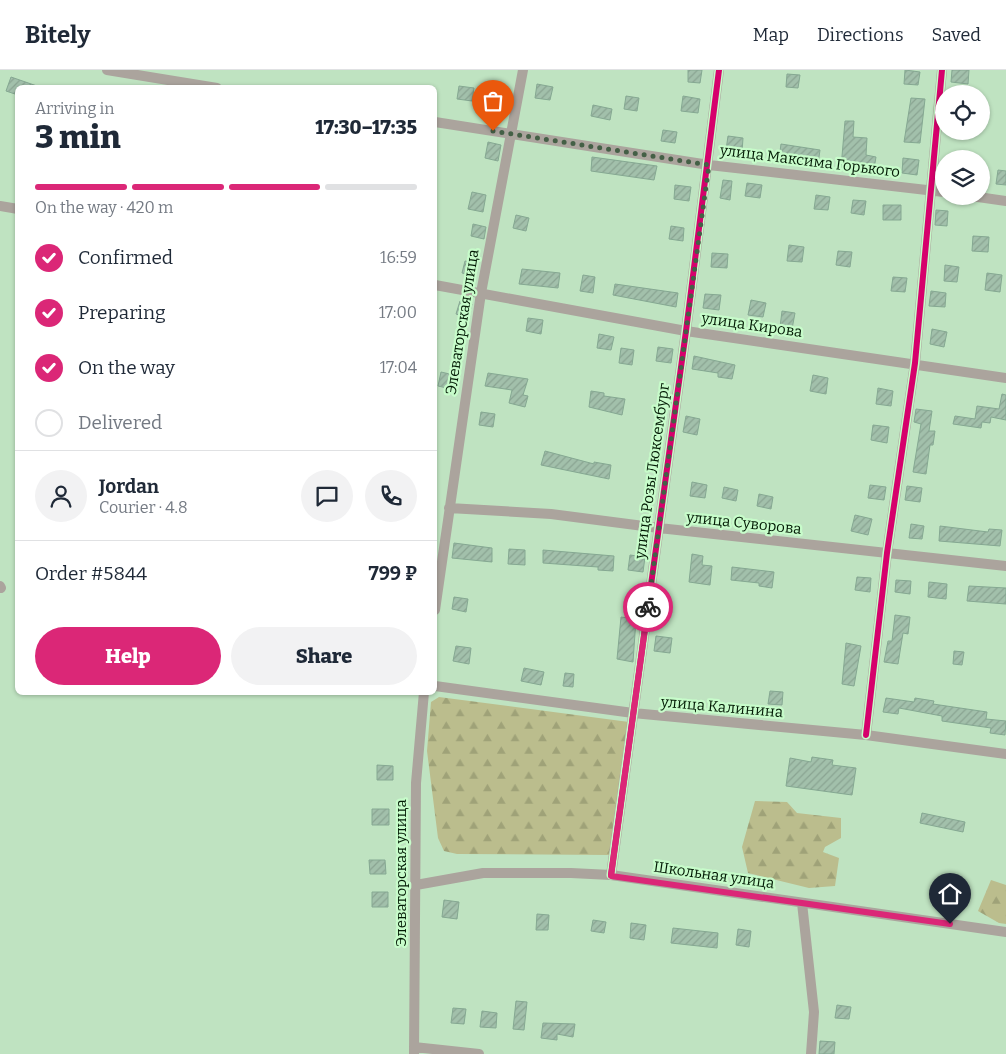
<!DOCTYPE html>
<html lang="en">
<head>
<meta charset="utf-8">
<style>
	:root { --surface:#fff; --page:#f2f2f3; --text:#1f2937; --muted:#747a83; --line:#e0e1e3; --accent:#db2777 }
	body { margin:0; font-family:Bitter,serif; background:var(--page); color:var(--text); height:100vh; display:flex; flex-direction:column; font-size:19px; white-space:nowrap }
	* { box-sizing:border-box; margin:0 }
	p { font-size:16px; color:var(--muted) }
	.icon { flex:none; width:28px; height:28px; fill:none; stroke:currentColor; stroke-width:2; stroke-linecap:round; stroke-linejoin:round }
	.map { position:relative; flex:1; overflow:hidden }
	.drawer { position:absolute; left:15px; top:15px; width:422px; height:610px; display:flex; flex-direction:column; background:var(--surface); border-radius:8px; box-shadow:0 1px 4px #0004 }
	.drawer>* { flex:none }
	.fabs { position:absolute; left:935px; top:15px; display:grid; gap:10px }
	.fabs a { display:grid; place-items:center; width:55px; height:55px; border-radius:50%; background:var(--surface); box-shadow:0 1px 4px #0004; font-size:25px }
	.pin { position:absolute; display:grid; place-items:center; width:42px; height:42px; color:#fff; margin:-51px -21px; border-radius:50% 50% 50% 0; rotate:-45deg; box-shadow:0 0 5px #0007 }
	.pin .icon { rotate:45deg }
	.courier { position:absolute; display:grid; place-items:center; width:50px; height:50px; margin:-25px; border:4px solid #db2777; border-radius:50%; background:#fff; color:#222; box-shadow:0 1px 6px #0007 }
	.overview em { font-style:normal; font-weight:800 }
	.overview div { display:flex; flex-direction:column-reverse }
	.overview { display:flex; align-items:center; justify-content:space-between; height:85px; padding:0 20px }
	h1 { font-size:32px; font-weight:800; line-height:38px }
	.bar { display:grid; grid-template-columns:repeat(4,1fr); gap:8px 5px; align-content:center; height:60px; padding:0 20px }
	.bar i { height:6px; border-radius:4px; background:var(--line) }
	.bar .selected { background:var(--accent) }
	.bar p { grid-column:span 4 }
	.line { display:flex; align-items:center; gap:12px; padding:0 20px; border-top:1px solid var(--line) }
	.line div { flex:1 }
	.round { display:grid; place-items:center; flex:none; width:52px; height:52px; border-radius:26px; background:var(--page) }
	ol { padding:0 20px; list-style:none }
	li { display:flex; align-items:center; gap:15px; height:55px }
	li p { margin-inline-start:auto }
	li .icon { padding:5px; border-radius:50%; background:var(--accent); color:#fff; stroke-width:4 }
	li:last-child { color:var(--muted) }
	li i { width:28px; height:28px; border:2px solid var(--line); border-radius:50% }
	.action { display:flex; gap:10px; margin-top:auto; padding:10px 20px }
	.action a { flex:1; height:58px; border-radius:30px; background:var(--accent); color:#fff; font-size:20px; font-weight:800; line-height:58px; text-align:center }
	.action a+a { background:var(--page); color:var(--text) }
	header { display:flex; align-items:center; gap:30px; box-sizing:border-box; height:70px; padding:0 25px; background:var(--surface); border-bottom:1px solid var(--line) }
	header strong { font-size:24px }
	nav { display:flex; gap:28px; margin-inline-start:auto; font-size:18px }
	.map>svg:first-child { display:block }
	.forest { fill:url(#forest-firs) }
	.building { fill:url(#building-hatch); stroke:#85a892 }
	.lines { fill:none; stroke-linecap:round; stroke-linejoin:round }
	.minor { stroke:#aba49d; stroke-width:10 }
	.cycleway-casing { stroke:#c7fcca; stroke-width:9 }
	.cycleway { stroke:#d6006c; stroke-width:6 }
	.done { stroke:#446046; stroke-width:5; stroke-dasharray:0 9 }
	.route { stroke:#db2777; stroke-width:6 }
	.labels { text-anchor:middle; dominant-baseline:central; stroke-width:4.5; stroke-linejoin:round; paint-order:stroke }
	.street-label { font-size:15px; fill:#021a04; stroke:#c7fcca }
</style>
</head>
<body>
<header>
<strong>Bitely</strong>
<nav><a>Map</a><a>Directions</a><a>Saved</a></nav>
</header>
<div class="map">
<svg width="1006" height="984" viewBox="0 0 1006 984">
	<defs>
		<pattern id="forest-firs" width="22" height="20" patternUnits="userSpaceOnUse" patternTransform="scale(1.25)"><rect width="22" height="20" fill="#bbbd8d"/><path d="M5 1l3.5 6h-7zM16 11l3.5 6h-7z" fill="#9fa278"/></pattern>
		<pattern id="building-hatch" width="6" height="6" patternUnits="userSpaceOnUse" patternTransform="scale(1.25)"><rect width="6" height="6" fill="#a2c0ab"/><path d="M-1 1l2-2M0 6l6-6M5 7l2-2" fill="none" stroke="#8aa492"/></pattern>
	</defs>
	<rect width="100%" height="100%" fill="#bfe3c1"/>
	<path class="forest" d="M439 627 629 652 610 785 457 784 444 781 438 768 427 681 431 632Z
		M755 731 787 732 797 743 841 748V768L825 777 823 782 839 788 835 816 809 818 748 803 742 777Z
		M991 810 1006 815V854L999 853 978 841Z"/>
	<path class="building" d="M688 0H702L700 13 688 12Z
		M905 0 920 2 918 15 904 14Z
		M952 0H969L968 14 951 12Z
		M787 4 800 5 798 18 786 17Z
		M11 7 37 16V18H18V25L6 21Z
		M537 14 553 17 550 30 535 28Z
		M459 16 474 18 472 31 457 29Z
		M626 26 639 28 637 41 624 39Z
		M683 26 700 29 698 43 681 41Z
		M911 28 925 29 920 73 904 72Z
		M593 35 612 39 610 50 591 46Z
		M845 51H854L853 67 867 68 866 85 876 87 874 99 850 95 849 99 841 98Z
		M663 60 677 62 675 73 661 71Z
		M728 66 743 68 742 82 726 80Z
		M488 72 501 75 498 91 485 88Z
		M781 74 820 80 818 94 779 89Z
		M592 87 657 96 654 110 591 101Z
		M903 88 919 90 917 105 902 103Z
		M998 100 1006 101V115L996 114Z
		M723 110 732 111 730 130 720 128Z
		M747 113 762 115 760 128 745 126Z
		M675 115 691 117 689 131 674 129Z
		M472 122 486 125 483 142 468 139Z
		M816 125 830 127 828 140 814 139Z
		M853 130 866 131 864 145 851 143Z
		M883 135H901V150H883Z
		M936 140 948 141 947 156 935 155Z
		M516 145 529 148 526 161 513 158Z
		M473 154 486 157 484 169 471 166Z
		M671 156 684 158 683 171 669 169Z
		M973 166 989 167 988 182 972 181Z
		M789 175 804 177 802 192 787 191Z
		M838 181 852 182 850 197 836 195Z
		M712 183 728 184 727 198 711 197Z
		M465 191 477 193 475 206 462 203Z
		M945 195 959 197 957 212 944 211Z
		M522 199 560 203 558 218 519 214Z
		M987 203 1002 205 1000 222 985 220Z
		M583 205 595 207 593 223 580 221Z
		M893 207 907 208 905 222 891 221Z
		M615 214 678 223 676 237 613 225Z
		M931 221 946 223 945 237 929 236Z
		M705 224 721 225 719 240 703 238Z
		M751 230 766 233 763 247 748 245Z
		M460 231 472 234 468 248 456 244Z
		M782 241 795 243 792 259 780 257Z
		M528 248 543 250 541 264 526 261Z
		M932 259 947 262 944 277 930 274Z
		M599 264 614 267 611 280 597 278Z
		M658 277 673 279 671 293 656 291Z
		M621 278 634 280 632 295 619 293Z
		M694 286 735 295 732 309 718 307V303L692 299Z
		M441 302 454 305 451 319 438 316Z
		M488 303 528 309 523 325 528 326 525 337 509 333 512 320 485 316Z
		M813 305 828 308 826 324 810 321Z
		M878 318 893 321 891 336 876 334Z
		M591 321 604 323V326L625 329 622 345 589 337Z
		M1002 324 1006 325V350L991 347 990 353 982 352 981 358 953 354 955 346 975 349 977 336 999 339Z
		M916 339 932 341 929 361H935L933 375H930L926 404 913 402 921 354 914 352Z
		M481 342 495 344 493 357 479 355Z
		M686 346 700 349 697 365 683 362Z
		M873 355 889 357 887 373 871 370Z
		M545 381 594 394V392L611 395 609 409 541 395Z
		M692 412 707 415 705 428 690 426Z
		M870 415 886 417 884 430 868 428Z
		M907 416 922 418 920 432 905 430Z
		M724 417 738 420 736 431 722 428Z
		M759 424 773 427 771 439 757 436Z
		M855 445 872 449 868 465 851 461Z
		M911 454 924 456 922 469 909 468Z
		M940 456 988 462 989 459 1002 460 1000 476 939 471Z
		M454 473 492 478V492L452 488Z
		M509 479 525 480V495L508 494Z
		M543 480 614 486 613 501 598 500V497L543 493Z
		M692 484 703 486 702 495 712 496 710 515 689 512Z
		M630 485 645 487 643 502 628 500Z
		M732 497 774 502 772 518 759 516V513L731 510Z
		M857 507 871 508 870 522 855 520Z
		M896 510 911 511 910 524 895 522Z
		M929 512 947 514 946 529 928 527Z
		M969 516 1006 518V534L967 531Z
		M454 527 468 529 466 542 452 539Z
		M895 545 910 547 908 564 903 563 898 594 884 592 888 571H892Z
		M621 547 636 549 633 592 617 589Z
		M656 566 672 568 670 583 654 581Z
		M846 573 861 576 854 616 842 614Z
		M456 576 471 578 469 594 453 591Z
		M954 581 964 582 962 595 953 594Z
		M524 598 544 602 541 615 521 611Z
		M565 603 574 604 573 617 563 616Z
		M770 621 783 622 782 635 768 634Z
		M886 628 914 632 915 628 934 631 933 634 987 642 986 649 1006 651 1005 665 990 663 991 658 942 651V646L899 638 898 644 883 642Z
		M812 687 833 690 832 695 856 698 852 725 786 716 790 688 811 692Z
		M377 695 393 696V710H377Z
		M372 739H389V755H372Z
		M922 743 965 752 963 762 920 753Z
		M369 790H385L386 804H370Z
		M372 822H388V837H372Z
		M444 830 459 832 457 849 442 847Z
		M537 844 549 845 548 860H536Z
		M593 850 606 852 604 863 591 861Z
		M631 853 646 855 644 870 630 868Z
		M673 858 718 863 717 878 671 873Z
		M738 859 751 861 749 877 736 875Z
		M516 931 527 932 524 960 513 959Z
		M837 935 851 937 849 949 835 948Z
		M453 938 466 939 464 954 451 953Z
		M482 941 497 943 496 958 480 957Z
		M543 953 575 954 573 967 557 964V970L541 968Z
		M820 971 835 972 834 984H819Z"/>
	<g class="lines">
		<path class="minor" d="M107 0 217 18
			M435 52 709 95 944 122
			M971 126 1006 131
			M0 136 18 139
			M435 215 686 261 1006 308
			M449 438 551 444 659 458 1006 496
			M0 516 1 518
			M435 540 481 223 523 0
			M435 616 633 643 866 665 1006 684
			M866 665 887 483 915 293 942 0
			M611 805 686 261 719 0
			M416 815 483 803H571L611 805 1006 862
			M802 833 814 942 811 984
			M414 977 479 984
			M414 984 416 713 424 622"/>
		<defs>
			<path id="cycleway" d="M866 665 887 483 915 293 942 0
				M611 805 686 261 719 0"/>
		</defs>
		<use href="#cycleway" class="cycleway-casing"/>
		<use href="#cycleway" class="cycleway"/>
	</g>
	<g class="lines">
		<path class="done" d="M493 61 709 95 648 537"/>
		<path class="route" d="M648 537 611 806 950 854"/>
	</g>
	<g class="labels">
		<g class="street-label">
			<text transform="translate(810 91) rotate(7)">улица Максима Горького</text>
			<text transform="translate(462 252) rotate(-81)">Элеваторская улица</text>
			<text transform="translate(752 255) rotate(8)">улица Кирова</text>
			<text transform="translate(652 401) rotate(-82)">улица Розы Люксембург</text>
			<text transform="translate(744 453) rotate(6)">улица Суворова</text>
			<text transform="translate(722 637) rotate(5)">улица Калинина</text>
			<text transform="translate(401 803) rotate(-90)">Элеваторская улица</text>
			<text transform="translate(714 805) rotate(8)">Школьная улица</text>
		</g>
	</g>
</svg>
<div class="fabs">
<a><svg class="icon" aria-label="locate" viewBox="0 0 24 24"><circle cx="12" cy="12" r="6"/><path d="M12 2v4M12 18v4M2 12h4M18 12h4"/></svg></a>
<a><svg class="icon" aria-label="layers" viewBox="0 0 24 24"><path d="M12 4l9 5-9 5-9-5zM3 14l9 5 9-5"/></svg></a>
</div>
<div class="pin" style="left:493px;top:61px;background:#ea580c"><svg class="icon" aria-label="bag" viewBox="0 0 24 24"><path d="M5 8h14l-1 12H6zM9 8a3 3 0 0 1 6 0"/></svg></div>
<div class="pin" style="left:950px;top:854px;background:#1f2937"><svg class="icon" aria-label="home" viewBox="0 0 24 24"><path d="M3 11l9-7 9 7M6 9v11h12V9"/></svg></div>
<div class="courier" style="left:648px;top:537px"><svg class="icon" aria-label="bike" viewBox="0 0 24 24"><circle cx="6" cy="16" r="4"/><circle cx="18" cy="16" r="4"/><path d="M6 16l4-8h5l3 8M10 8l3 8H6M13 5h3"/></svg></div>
<section class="drawer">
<div class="overview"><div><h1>3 min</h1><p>Arriving in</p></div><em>17:30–17:35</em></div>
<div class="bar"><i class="selected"></i><i class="selected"></i><i class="selected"></i><i></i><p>On the way · 420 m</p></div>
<ol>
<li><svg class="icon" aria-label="check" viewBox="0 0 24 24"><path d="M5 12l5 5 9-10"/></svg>Confirmed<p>16:59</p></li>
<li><svg class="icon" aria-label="check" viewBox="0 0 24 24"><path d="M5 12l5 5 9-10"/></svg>Preparing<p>17:00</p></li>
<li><svg class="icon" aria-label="check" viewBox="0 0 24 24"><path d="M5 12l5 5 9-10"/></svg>On the way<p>17:04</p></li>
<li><i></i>Delivered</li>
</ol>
<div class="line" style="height:90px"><a class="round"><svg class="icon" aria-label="person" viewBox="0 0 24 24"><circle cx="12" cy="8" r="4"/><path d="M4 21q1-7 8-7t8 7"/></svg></a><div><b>Jordan</b><p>Courier · 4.8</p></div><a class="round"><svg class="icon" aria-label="chat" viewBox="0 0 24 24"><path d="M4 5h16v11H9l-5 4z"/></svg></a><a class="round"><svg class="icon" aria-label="phone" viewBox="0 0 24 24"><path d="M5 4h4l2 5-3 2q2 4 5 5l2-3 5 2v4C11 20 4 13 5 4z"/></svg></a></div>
<div class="line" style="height:65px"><div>Order #5844</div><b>799 ₽</b></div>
<div class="action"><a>Help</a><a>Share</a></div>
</section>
</div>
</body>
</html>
